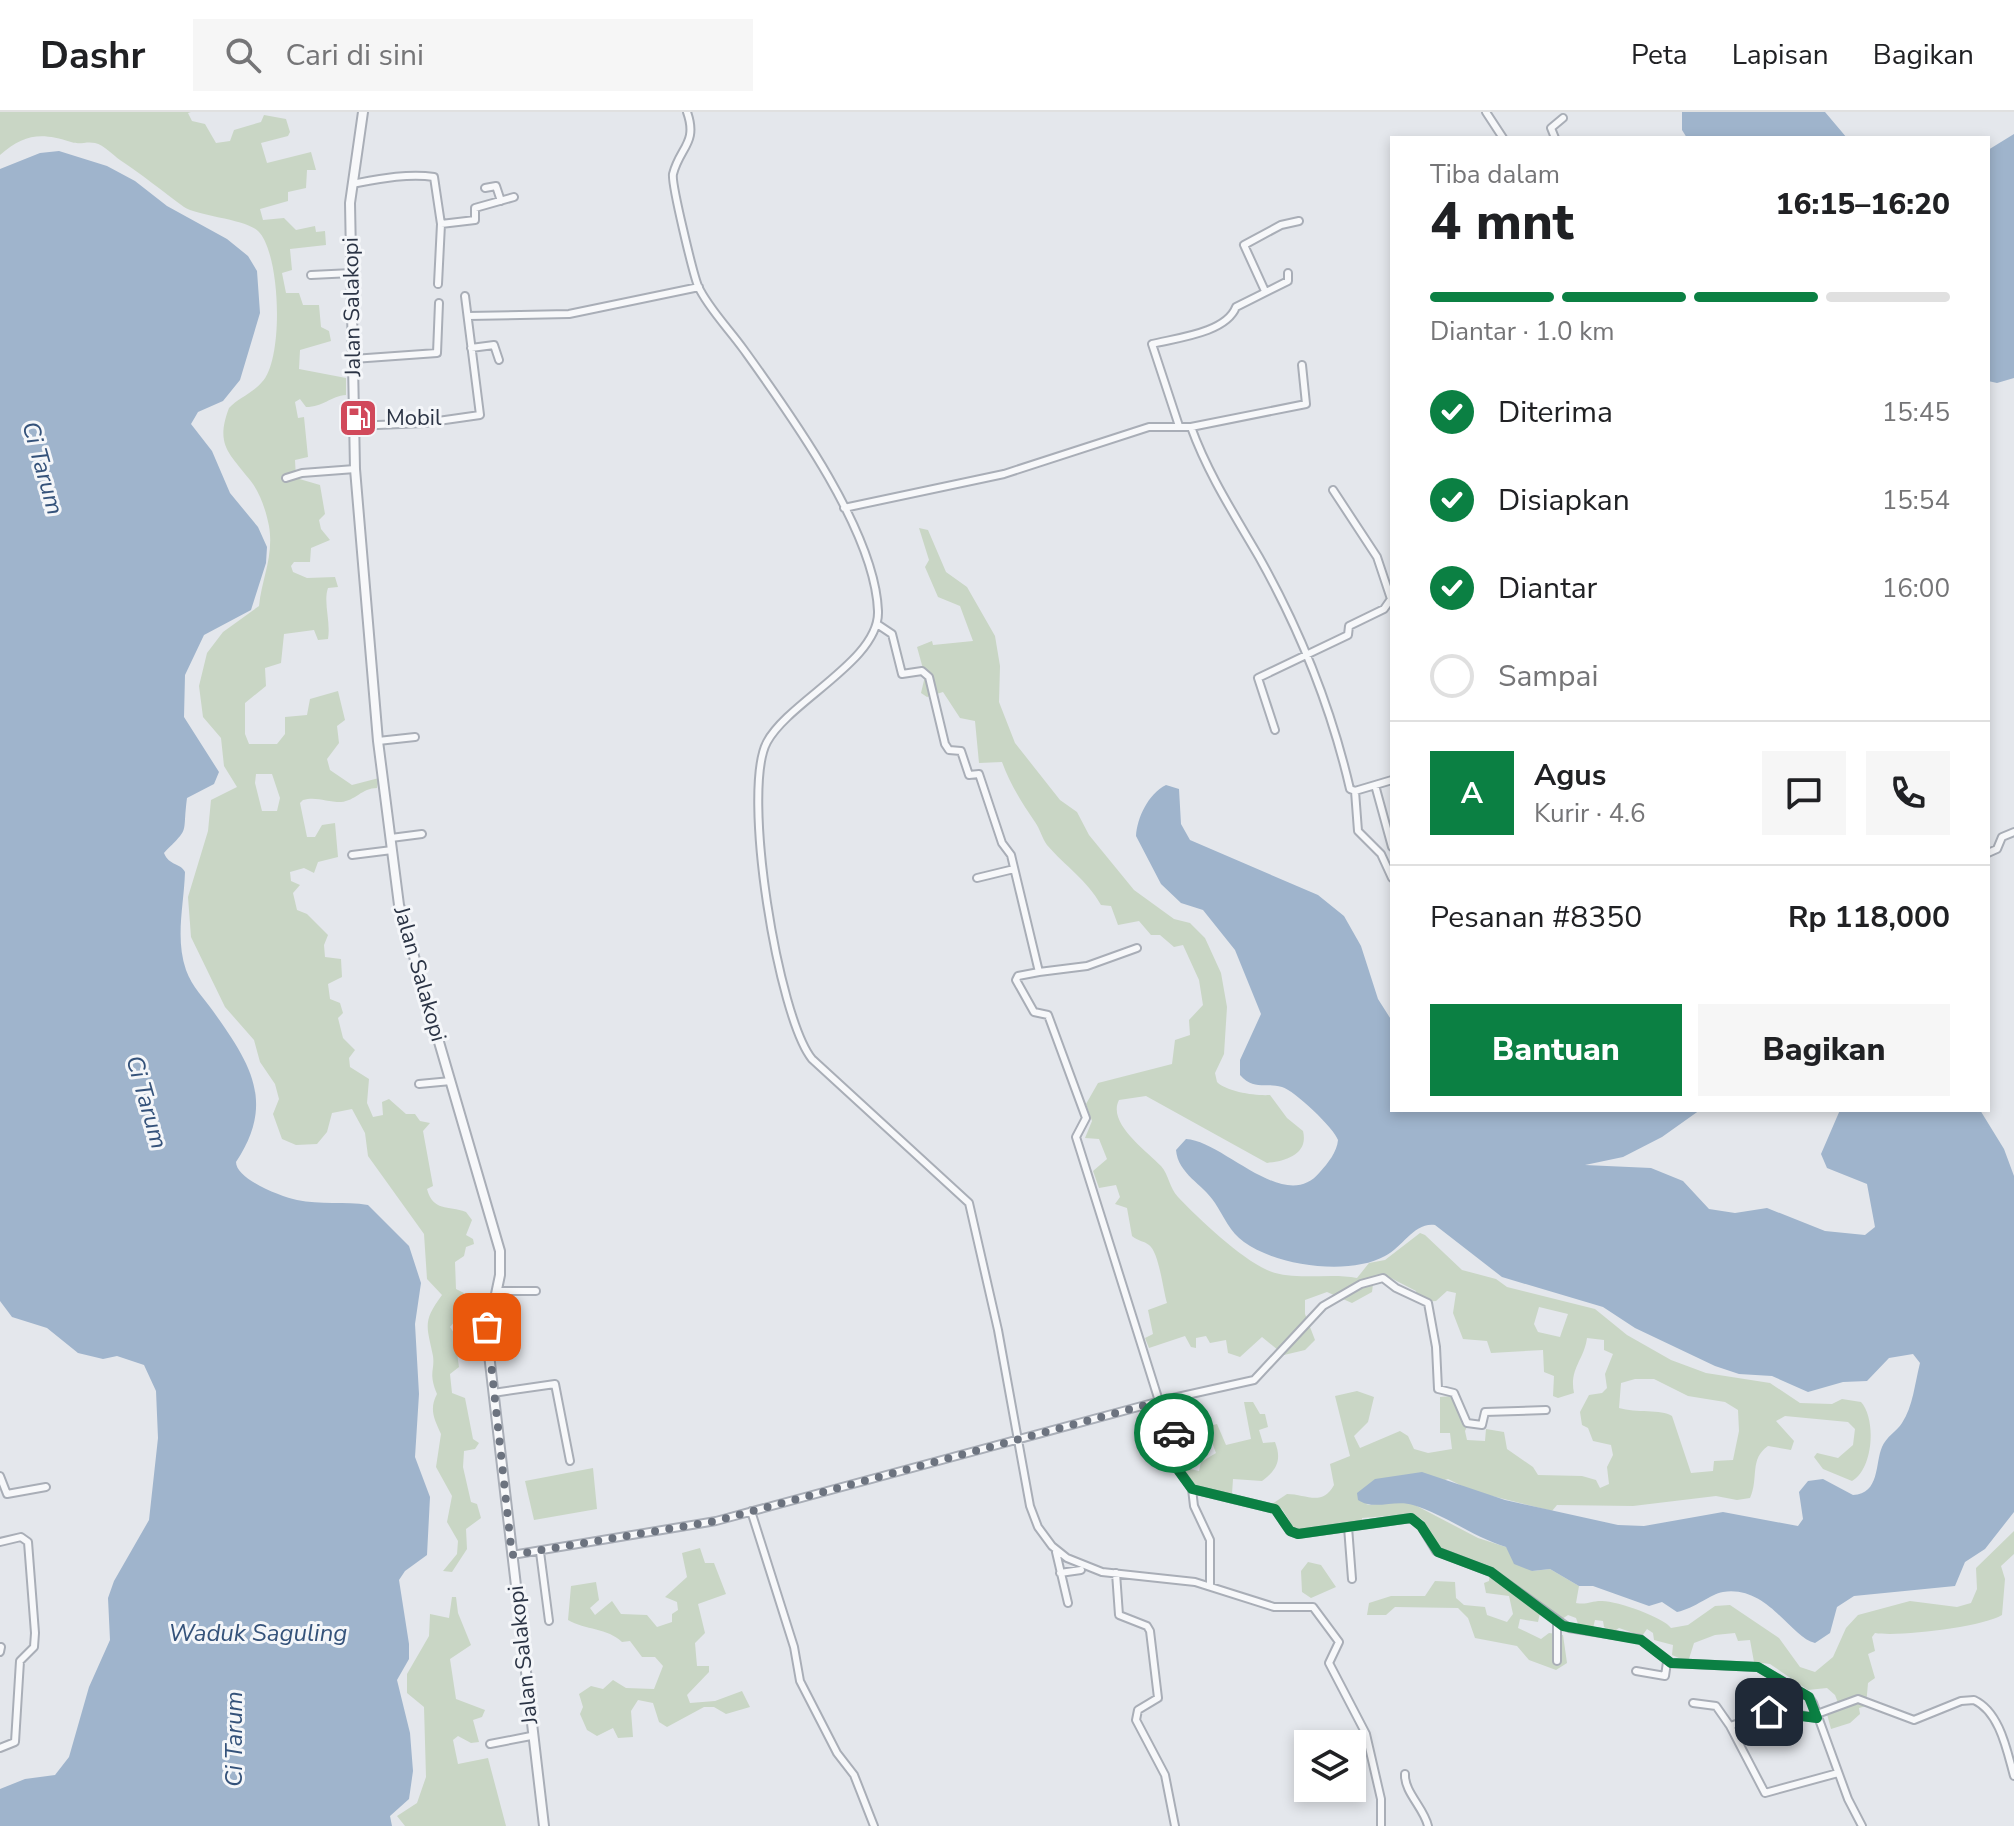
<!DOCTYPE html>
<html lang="id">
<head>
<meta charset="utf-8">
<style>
	:root { --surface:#fff; --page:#f6f6f6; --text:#202124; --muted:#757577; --line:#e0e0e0; --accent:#0b8043 }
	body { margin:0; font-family:"Nunito Sans",sans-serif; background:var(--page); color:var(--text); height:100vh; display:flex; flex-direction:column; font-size:30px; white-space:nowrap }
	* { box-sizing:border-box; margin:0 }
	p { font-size:26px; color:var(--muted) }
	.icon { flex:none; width:44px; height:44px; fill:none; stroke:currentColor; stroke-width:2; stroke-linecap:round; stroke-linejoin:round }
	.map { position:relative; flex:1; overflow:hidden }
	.details { position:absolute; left:1390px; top:24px; width:600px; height:976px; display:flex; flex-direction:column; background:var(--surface); border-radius:0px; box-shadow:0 4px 12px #0003 }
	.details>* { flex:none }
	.tools { position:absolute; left:1294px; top:1618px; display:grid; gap:16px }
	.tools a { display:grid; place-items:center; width:72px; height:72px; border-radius:0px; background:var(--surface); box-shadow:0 4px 12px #0003; font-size:40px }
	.pin { position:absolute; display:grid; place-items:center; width:68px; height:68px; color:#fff; margin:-34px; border-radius:16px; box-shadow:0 4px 12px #0006 }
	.courier { position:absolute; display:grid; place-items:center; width:80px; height:80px; margin:-40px; border:6px solid #0b8043; border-radius:50%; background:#fff; color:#222; box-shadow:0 2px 10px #0007 }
	.head em { font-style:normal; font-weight:800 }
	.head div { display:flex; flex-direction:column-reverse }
	.head { display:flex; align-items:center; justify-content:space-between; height:136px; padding:0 40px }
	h1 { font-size:52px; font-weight:800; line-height:60px }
	.bar { display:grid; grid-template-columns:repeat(4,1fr); gap:12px 8px; align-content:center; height:96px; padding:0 40px }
	.bar i { height:10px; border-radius:6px; background:var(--line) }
	.bar .active { background:var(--accent) }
	.bar p { grid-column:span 4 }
	.line { display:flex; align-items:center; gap:20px; padding:0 40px; border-top:2px solid var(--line) }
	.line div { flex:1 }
	.round { display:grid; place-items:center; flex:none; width:84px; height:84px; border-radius:0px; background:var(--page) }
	ol { padding:0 40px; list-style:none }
	li { display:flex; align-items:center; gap:24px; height:88px }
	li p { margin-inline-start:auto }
	li .icon { padding:8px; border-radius:50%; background:var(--accent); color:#fff; stroke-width:4 }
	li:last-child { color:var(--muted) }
	li i { width:44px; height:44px; border:4px solid var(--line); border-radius:50% }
	.cta { display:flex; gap:16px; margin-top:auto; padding:16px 40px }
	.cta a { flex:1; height:92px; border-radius:0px; background:var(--accent); color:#fff; font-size:32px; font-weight:800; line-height:92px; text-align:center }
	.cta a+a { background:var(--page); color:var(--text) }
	header { display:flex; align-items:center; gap:48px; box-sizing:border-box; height:112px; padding:0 40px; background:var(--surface); border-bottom:2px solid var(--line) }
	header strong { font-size:38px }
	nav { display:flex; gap:44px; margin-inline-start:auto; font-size:28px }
	.search { width:560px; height:72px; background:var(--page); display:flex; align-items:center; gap:20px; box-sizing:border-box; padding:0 28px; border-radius:0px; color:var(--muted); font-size:30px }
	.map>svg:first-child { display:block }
	.green { fill:#c9d6c5; fill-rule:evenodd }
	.water { fill:#9fb4cc }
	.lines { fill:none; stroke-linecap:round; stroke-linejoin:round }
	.minor-casing { stroke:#a9aeb7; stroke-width:10 }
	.tertiary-casing { stroke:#a9aeb7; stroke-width:12 }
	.minor { stroke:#f7f8fa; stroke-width:6 }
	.tertiary { stroke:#f7f8fa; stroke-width:8 }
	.done { stroke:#6c737f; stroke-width:8; stroke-dasharray:0 14.4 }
	.route { stroke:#0b8043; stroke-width:10 }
	.labels { text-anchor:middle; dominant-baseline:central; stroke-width:6; stroke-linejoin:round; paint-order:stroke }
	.street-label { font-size:22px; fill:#2b3445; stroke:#f4f6f9 }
	.poi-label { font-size:22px; fill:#2b3445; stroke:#f4f6f9; text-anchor:start }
	.water-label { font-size:24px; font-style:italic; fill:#34527a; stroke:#f4f6f9 }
</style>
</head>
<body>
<header>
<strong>Dashr</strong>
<div class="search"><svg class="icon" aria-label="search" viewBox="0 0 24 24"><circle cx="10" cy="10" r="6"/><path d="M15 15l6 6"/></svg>Cari di sini</div>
<nav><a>Peta</a><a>Lapisan</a><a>Bagikan</a></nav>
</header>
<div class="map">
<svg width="2014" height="1714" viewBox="0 0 2014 1714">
	<rect width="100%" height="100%" fill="#e4e7ec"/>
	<path class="green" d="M0 0H191L188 1 192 9 205 12 216 31 230 29 234 18 261 10 264 3 286 7 290 20 288 24 261 31 267 51 311 40 316 58H307L306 76 288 80V89L260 97 263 108 284 106 296 118 315 114 316 120 325 119 326 133 290 137 292 158 282 161 286 181H299L303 193H319L321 215 329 219 331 229 300 238 299 257 346 266V283C331 284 323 295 306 295L300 287 295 290 298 306 304 305 308 345 295 348 296 366 320 373 325 402 319 408 321 417 330 428 311 436 310 450H294L291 454 293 460 307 466 335 465 338 475 328 476C323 490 331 510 328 527L318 528 314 518 284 522 281 551 265 556 266 574 245 591V622L249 632H277L285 622V605L307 603 310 587 338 579 345 608 337 614 339 631 327 647 330 658 352 673 379 666 377 676C362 676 355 689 341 690 326 690 316 684 303 688L300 691 307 725H315L322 713 335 711 338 745 318 750 314 761 304 756 290 760 291 769 300 773 293 781 297 798 307 802 328 823 324 833 325 845 341 847 342 865 328 872 330 887 340 891 343 901 338 906 343 926 355 938 349 946 350 955 369 967 367 991 373 1005 383 1003 382 990 389 987 406 1002H415L420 1009 430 1011 423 1019 433 1074 427 1077C433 1100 448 1093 466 1100L472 1108 466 1123 473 1127 474 1132 466 1135 464 1144 455 1150 456 1177 464 1181 460 1203 450 1215 454 1221 459 1255 450 1262 452 1281 465 1286 473 1327 479 1331 475 1337 464 1339 463 1355 471 1390 477 1392 481 1406 466 1417 467 1437 452 1460 443 1459 457 1442 458 1429 447 1410 452 1384 436 1355 441 1322C434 1307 429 1297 437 1282 428 1260 435 1259 433 1244 427 1214 422 1210 442 1183L427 1167 424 1122 368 1044 365 1021 352 997 332 1001 327 1020 317 1032 296 1033 282 1027 273 1002 279 987 275 972 260 950 254 928 225 895 191 825 188 785 208 719 211 688 237 675 224 654 221 626 203 605 199 574 207 541 223 520 259 494C262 466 274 444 269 414 266 399 260 380 250 368 229 341 215 333 229 296 238 286 253 281 262 270 284 248 281 141 258 119 246 107 197 104 184 95 162 79 143 63 120 48 113 43 104 33 95 31 87 29 79 33 71 30 41 20 24 22 0 43ZM256 662H272L280 686 277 699H262L255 671Z
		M919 416 928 418 946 460 967 475 995 524 1000 554 999 590 1015 631 1060 688 1077 700 1089 723 1134 778 1174 807 1190 811 1205 826 1221 861 1227 895 1224 942 1215 961 1217 970C1227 980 1256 984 1270 983L1287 1006 1303 1019C1309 1043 1284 1049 1267 1051L1146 984 1119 988C1107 1011 1146 1038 1161 1054 1169 1063 1169 1075 1178 1085 1200 1108 1239 1145 1267 1158 1294 1170 1329 1160 1357 1166L1369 1151 1385 1148 1420 1121 1425 1123 1462 1158 1496 1167 1507 1175 1595 1197 1627 1223 1671 1248 1706 1261 1770 1271 1800 1291 1832 1292 1842 1287 1861 1290C1876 1306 1874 1356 1852 1369L1823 1357 1814 1345 1817 1341 1838 1346 1853 1333 1855 1317 1848 1310 1785 1304 1776 1309 1794 1329 1791 1338 1768 1334C1749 1347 1759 1366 1750 1386L1737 1388 1716 1384 1633 1394 1557 1393 1552 1399 1472 1379 1448 1367 1366 1393 1399 1390 1413 1392 1478 1426 1506 1435 1532 1459 1550 1457 1579 1474 1576 1491C1587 1493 1591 1489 1601 1489 1615 1488 1665 1506 1671 1516L1688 1513 1715 1494 1730 1493 1779 1526 1800 1555 1815 1560 1833 1545 1846 1516 1858 1503 1910 1489 1957 1495 1971 1491 1977 1477 1976 1456 2014 1419V1442L2001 1454 2005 1467 2002 1503C1982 1515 1899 1525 1875 1521L1872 1525 1875 1539 1868 1542 1875 1566 1868 1571 1866 1594 1859 1596 1860 1602 1850 1611 1831 1617 1827 1602 1840 1596 1835 1583 1827 1576 1808 1578 1770 1552 1754 1550 1750 1528 1738 1529 1735 1521 1715 1523 1694 1531 1688 1550 1672 1543 1673 1533 1654 1528 1653 1521 1647 1517 1642 1524 1619 1516 1613 1520 1604 1515 1603 1509 1595 1508 1593 1516 1578 1512 1576 1506 1568 1503 1562 1507 1553 1499 1540 1501 1538 1510 1520 1507 1518 1516 1541 1527 1549 1521 1563 1523 1567 1551 1556 1558 1529 1548 1517 1534 1475 1526 1468 1506 1458 1496 1395 1495 1386 1503H1367L1369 1491 1391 1484H1425L1435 1469 1455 1470 1456 1486 1464 1493 1485 1495 1487 1503 1507 1510 1513 1502 1509 1484 1486 1481 1484 1471 1489 1469 1490 1454 1440 1436 1423 1408 1413 1402 1362 1406V1411L1303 1419 1295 1418 1282 1397 1272 1392 1287 1382C1306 1382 1322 1395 1334 1373L1330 1352 1350 1344 1335 1284 1357 1279 1374 1285 1368 1310 1354 1324 1360 1336 1400 1319 1408 1324 1414 1337 1428 1341 1452 1337 1450 1321H1440V1285L1452 1284 1465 1306 1470 1308 1465 1319 1467 1328 1485 1329 1486 1317 1504 1320 1507 1337 1533 1355 1538 1363 1582 1364 1596 1368 1600 1376 1609 1372 1607 1355 1613 1343 1611 1333 1593 1329 1588 1316 1582 1313 1580 1300 1589 1283 1602 1281 1607 1276 1605 1262 1613 1242 1604 1238V1228L1587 1226C1584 1248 1569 1257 1574 1281L1558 1286 1553 1284 1554 1264 1544 1260 1543 1238 1491 1241 1487 1229 1463 1227 1453 1201 1456 1181 1447 1179 1436 1189 1418 1190 1416 1179 1385 1163 1374 1164 1372 1180 1352 1191 1327 1180 1305 1188V1202L1315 1228 1305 1238 1284 1243 1262 1225 1240 1245 1228 1241 1226 1228 1210 1231 1206 1224 1196 1226V1236L1191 1235 1185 1224 1149 1236 1145 1226 1153 1222 1148 1198 1167 1191C1163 1178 1159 1140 1149 1133 1144 1129 1138 1129 1132 1124L1127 1096 1115 1092 1120 1085 1116 1073 1099 1076 1093 1059 1107 1047 1099 1027 1085 1026 1092 1009 1086 992 1098 971 1172 952 1175 928 1190 923 1189 908 1203 893 1199 868 1183 833 1174 835 1160 823H1151L1139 809 1118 813 1111 794 1101 793C1087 768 1065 754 1047 733 1042 726 1040 717 1035 710 1022 691 1010 672 1002 650L979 651 975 609 960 606 943 580 927 585 921 581 925 564 917 535 932 529 933 533 973 529 960 494 938 485 925 455 929 448ZM1539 1195 1568 1202 1560 1225 1538 1220 1534 1212ZM1635 1267H1654L1688 1284 1725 1290 1738 1298 1739 1319 1733 1348 1714 1349 1713 1359 1691 1361 1672 1304C1661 1297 1636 1301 1619 1296L1621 1271Z
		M1244 1290H1253L1260 1302H1265L1268 1315 1259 1318 1263 1331 1275 1330C1282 1348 1277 1358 1262 1369L1233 1367 1232 1382 1194 1375 1182 1355 1199 1359 1201 1350 1216 1341 1206 1315 1217 1312 1226 1333 1251 1327Z
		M1168 1320 1171 1350 1151 1347 1146 1338 1150 1336 1149 1321Z
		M593 1356 597 1397 534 1408 525 1369Z
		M700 1436 705 1451H714L726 1482 698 1492 705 1521 695 1531 697 1554H709V1560L687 1583 690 1591 715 1589 742 1579 750 1595 726 1602 714 1595H704L667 1615 659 1610 653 1591 638 1588 631 1599 633 1625 618 1626 613 1616 597 1624 587 1618 580 1602 583 1595 579 1582 591 1574 603 1577 613 1568 626 1576 654 1577 663 1554 655 1545H642L630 1529 622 1530C608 1516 585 1518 568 1508L571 1474 596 1470 599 1488 590 1496 595 1503 612 1489 621 1502 647 1503 657 1515 672 1510V1502L678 1498 677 1490 665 1485 687 1465 682 1441Z
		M1308 1450 1321 1453 1336 1475 1311 1486 1302 1480 1301 1459Z
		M452 1485H456L458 1501 471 1533 450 1547 456 1587 485 1598 482 1605 473 1608 479 1630 471 1631 458 1624 453 1628 458 1652 488 1646 506 1714H405L397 1704 417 1691 426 1665 424 1595 407 1581V1562L429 1524 430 1502 449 1506Z"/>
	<path class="water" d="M1682 0H1825L1847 26H1687L1682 18Z
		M2014 22V266L1997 271 1988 269V38Z
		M59 39 107 54 135 69 167 94 227 127 248 144 257 159 260 201 240 268 223 289 198 300 191 312 212 339 230 381 258 415 267 435 266 451 251 498 204 523 185 563 184 605 219 660 214 672 187 686C182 724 191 714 164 741 169 754 181 751 185 760 184 793 175 826 186 858 192 875 204 886 213 899 250 951 276 990 236 1050 236 1067 281 1085 297 1088 320 1093 345 1089 368 1093L409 1134 421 1171 415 1212 419 1282 415 1345 430 1385 427 1443 405 1459 399 1468 409 1532V1547L397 1568 410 1621 413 1659 409 1687 390 1704 392 1714H0V1677L25 1667 55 1663 69 1645 89 1575 110 1528 108 1486 114 1469 149 1408 158 1326 156 1279 144 1253 117 1244 103 1247 78 1241 47 1216 12 1205 0 1189V57L40 41Z
		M1166 673 1179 677 1181 712 1190 728 1318 783 1344 804 1361 834 1378 887 1392 909V998H1700L1662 1025 1623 1045 1585 1053 1651 1056 1683 1069 1709 1097 1735 1101 1767 1096 1825 1119 1865 1123 1875 1115 1867 1072 1827 1056 1821 1042 1840 998H1980L2004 1037 2014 1064V1400L1985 1437 1965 1450 1955 1474 1854 1484 1837 1495 1830 1521 1815 1531C1791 1526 1768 1473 1723 1480 1710 1482 1696 1496 1677 1500L1662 1490 1649 1494 1593 1474H1579L1550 1457 1532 1459 1514 1452 1506 1435C1473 1425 1446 1403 1413 1393 1395 1387 1374 1399 1358 1388L1357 1381 1375 1367 1422 1360 1505 1388 1618 1413 1644 1414 1723 1400 1798 1414 1803 1407 1799 1380 1808 1369 1823 1367 1853 1383C1880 1382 1875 1351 1882 1335 1886 1325 1897 1319 1902 1311 1913 1295 1915 1270 1920 1251L1913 1242 1889 1246 1867 1269 1843 1270 1808 1280 1772 1264 1739 1262 1715 1254 1635 1216 1603 1195 1502 1165 1435 1113C1414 1110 1403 1135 1385 1144 1349 1164 1277 1154 1244 1130 1230 1120 1224 1105 1215 1091 1203 1072 1178 1062 1176 1038L1186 1027C1224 1029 1285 1103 1320 1060 1328 1051 1337 1040 1338 1028 1335 1017 1294 978 1282 975 1265 970 1254 979 1240 963V948L1261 902 1235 838 1203 798 1181 791 1161 772 1136 724C1137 706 1148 682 1166 673Z"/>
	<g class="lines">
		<defs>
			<path id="minor" d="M687 0C698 31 680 35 673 62 671 71 693 161 698 174 708 196 730 218 744 238 790 302 875 419 878 499 880 548 789 589 767 630 741 678 778 905 812 947L969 1091 998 1218 1030 1394 1038 1415 1052 1434 1067 1446 1102 1460 1195 1470 1274 1495H1313L1339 1530 1329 1551 1366 1622 1381 1687V1714
				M1486 0 1503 26
				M1555 26 1551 16 1563 6
				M352 72C379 67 408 61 434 65L441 112 438 172
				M485 76 496 74 501 89
				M441 112 475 108V96L514 85
				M311 163 352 161
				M1265 179 1244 133 1281 113 1299 109
				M468 204 569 202 699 175
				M471 236 494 233 499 248
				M353 247 437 241 439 191
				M355 314 424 311 480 303 465 184
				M1179 314 1152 232C1176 226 1226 221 1236 195L1288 169V161
				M1191 315 1306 292 1302 253
				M286 366 302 361 355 357
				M844 396 1004 362 1149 315H1191C1208 362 1234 402 1259 445 1300 518 1331 595 1350 677L1355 679 1392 668
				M877 512 892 522 902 562 922 559 929 565 945 632 949 638 961 639 969 663 979 662 1002 731 1011 743 1039 860 1018 864 1016 868 1034 900 1048 903 1086 1006 1076 1025 1159 1289
				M1275 618 1258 566 1348 523 1349 514 1384 497 1391 487 1377 445 1333 378
				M378 629 415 625
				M1375 673 1392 735
				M1355 679 1358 719 1381 742 1392 766
				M391 726 422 722
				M1988 741 1997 737 2002 725 2014 720
				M352 743 392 738
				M977 766 1014 757
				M1039 860 1087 854 1137 836
				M419 972 451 969
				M496 1179H536
				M493 1281 555 1272 570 1349
				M1164 1288 1254 1268 1323 1194 1361 1172 1383 1166 1396 1176 1428 1191 1436 1235 1438 1277 1454 1281 1467 1311 1482 1313 1485 1300 1546 1298
				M0 1364 7 1382 46 1375
				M1192 1377 1194 1394 1210 1428V1474
				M751 1399 794 1535 800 1569 837 1641 854 1663 874 1714
				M1348 1415 1352 1467
				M0 1430 21 1425 28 1430 35 1521 34 1535 20 1549 15 1630 0 1636
				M540 1440 549 1509
				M1056 1440 1068 1491
				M512 1443 716 1409 1164 1288 1174 1317 1175 1353 1192 1377 1275 1397 1290 1419 1298 1422 1411 1406 1421 1414 1436 1439 1491 1460 1569 1516 1640 1527 1671 1551 1758 1555 1809 1585 1813 1591 1848 1687 1862 1714
				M1060 1461 1081 1458
				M1116 1461 1119 1503 1147 1514 1150 1519 1158 1586 1138 1598 1136 1608 1165 1663 1175 1714
				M1557 1510V1549
				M0 1540 1 1535
				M1636 1559 1665 1564 1667 1550
				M1693 1591 1716 1594 1730 1614 1776 1599 1817 1606
				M1817 1602 1858 1587 1914 1608 1961 1589 1974 1588C2000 1600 2007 1639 2014 1664
				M1730 1614 1765 1681 1838 1661
				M490 1632 531 1624
				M1405 1662C1404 1680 1424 1696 1428 1714"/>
			<path id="tertiary" d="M363 0 350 91 355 357 378 629 399 793 500 1139V1163L487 1225 544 1714"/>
		</defs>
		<use href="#minor" class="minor-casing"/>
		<use href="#tertiary" class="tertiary-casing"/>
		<use href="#minor" class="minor"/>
		<use href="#tertiary" class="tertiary"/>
	</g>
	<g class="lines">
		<path class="done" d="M487 1215 512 1443 716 1409 1164 1288 1174 1321"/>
		<path class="route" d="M1174 1321 1176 1355 1192 1377 1275 1397 1290 1419 1298 1422 1411 1406 1421 1414 1438 1440 1491 1460 1563 1514 1641 1528 1671 1551 1758 1555 1809 1585 1817 1606 1769 1600"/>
	</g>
	<defs>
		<symbol id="fuel-square" viewBox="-11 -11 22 22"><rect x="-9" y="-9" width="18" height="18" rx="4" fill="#d1495b" stroke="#f4f6f9"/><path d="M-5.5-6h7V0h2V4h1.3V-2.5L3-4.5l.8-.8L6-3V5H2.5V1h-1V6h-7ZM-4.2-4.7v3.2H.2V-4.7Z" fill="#fff"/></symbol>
	</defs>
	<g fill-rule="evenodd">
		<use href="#fuel-square" x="336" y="284" width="44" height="44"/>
	</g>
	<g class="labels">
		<g class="street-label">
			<text transform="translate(352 195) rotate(-91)">Jalan Salakopi</text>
			<text transform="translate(420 862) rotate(74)">Jalan Salakopi</text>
			<text transform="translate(523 1543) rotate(-96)">Jalan Salakopi</text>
		</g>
		<g class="poi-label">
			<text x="386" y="306">Mobil</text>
		</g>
		<g class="water-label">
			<text transform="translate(43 356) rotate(74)">Ci Tarum</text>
			<text transform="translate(147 990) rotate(74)">Ci Tarum</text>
			<text x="258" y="1521">Waduk Saguling</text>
			<text transform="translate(234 1627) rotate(-90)">Ci Tarum</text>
		</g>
	</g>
</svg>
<div class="tools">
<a><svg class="icon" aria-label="layers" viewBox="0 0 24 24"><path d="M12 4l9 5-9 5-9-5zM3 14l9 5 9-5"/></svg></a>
</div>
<div class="pin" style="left:487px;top:1215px;background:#ea580c"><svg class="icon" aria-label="bag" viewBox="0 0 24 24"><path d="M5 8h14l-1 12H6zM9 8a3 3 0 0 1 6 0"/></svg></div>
<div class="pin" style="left:1769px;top:1600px;background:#1f2937"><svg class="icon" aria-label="home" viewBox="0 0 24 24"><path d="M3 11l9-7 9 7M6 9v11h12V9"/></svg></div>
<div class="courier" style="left:1174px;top:1321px"><svg class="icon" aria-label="car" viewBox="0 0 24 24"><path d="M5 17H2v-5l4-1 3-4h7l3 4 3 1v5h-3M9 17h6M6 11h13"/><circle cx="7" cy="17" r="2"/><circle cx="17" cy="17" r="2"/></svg></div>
<section class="details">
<div class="head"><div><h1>4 mnt</h1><p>Tiba dalam</p></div><em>16:15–16:20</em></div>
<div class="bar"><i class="active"></i><i class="active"></i><i class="active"></i><i></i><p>Diantar · 1.0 km</p></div>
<ol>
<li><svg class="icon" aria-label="check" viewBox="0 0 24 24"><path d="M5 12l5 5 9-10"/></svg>Diterima<p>15:45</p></li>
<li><svg class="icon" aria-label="check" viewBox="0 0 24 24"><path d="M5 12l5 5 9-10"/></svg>Disiapkan<p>15:54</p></li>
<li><svg class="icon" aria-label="check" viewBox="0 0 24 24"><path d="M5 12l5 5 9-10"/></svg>Diantar<p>16:00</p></li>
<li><i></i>Sampai</li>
</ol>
<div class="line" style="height:144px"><b class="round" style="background:var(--accent);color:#fff">A</b><div><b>Agus</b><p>Kurir · 4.6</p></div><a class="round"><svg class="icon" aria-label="chat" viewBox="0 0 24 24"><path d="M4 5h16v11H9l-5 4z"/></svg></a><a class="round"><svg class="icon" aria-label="phone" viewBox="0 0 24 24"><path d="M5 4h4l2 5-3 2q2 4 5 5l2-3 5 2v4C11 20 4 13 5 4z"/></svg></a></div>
<div class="line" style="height:104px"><div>Pesanan #8350</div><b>Rp 118,000</b></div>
<div class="cta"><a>Bantuan</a><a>Bagikan</a></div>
</section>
</div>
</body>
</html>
